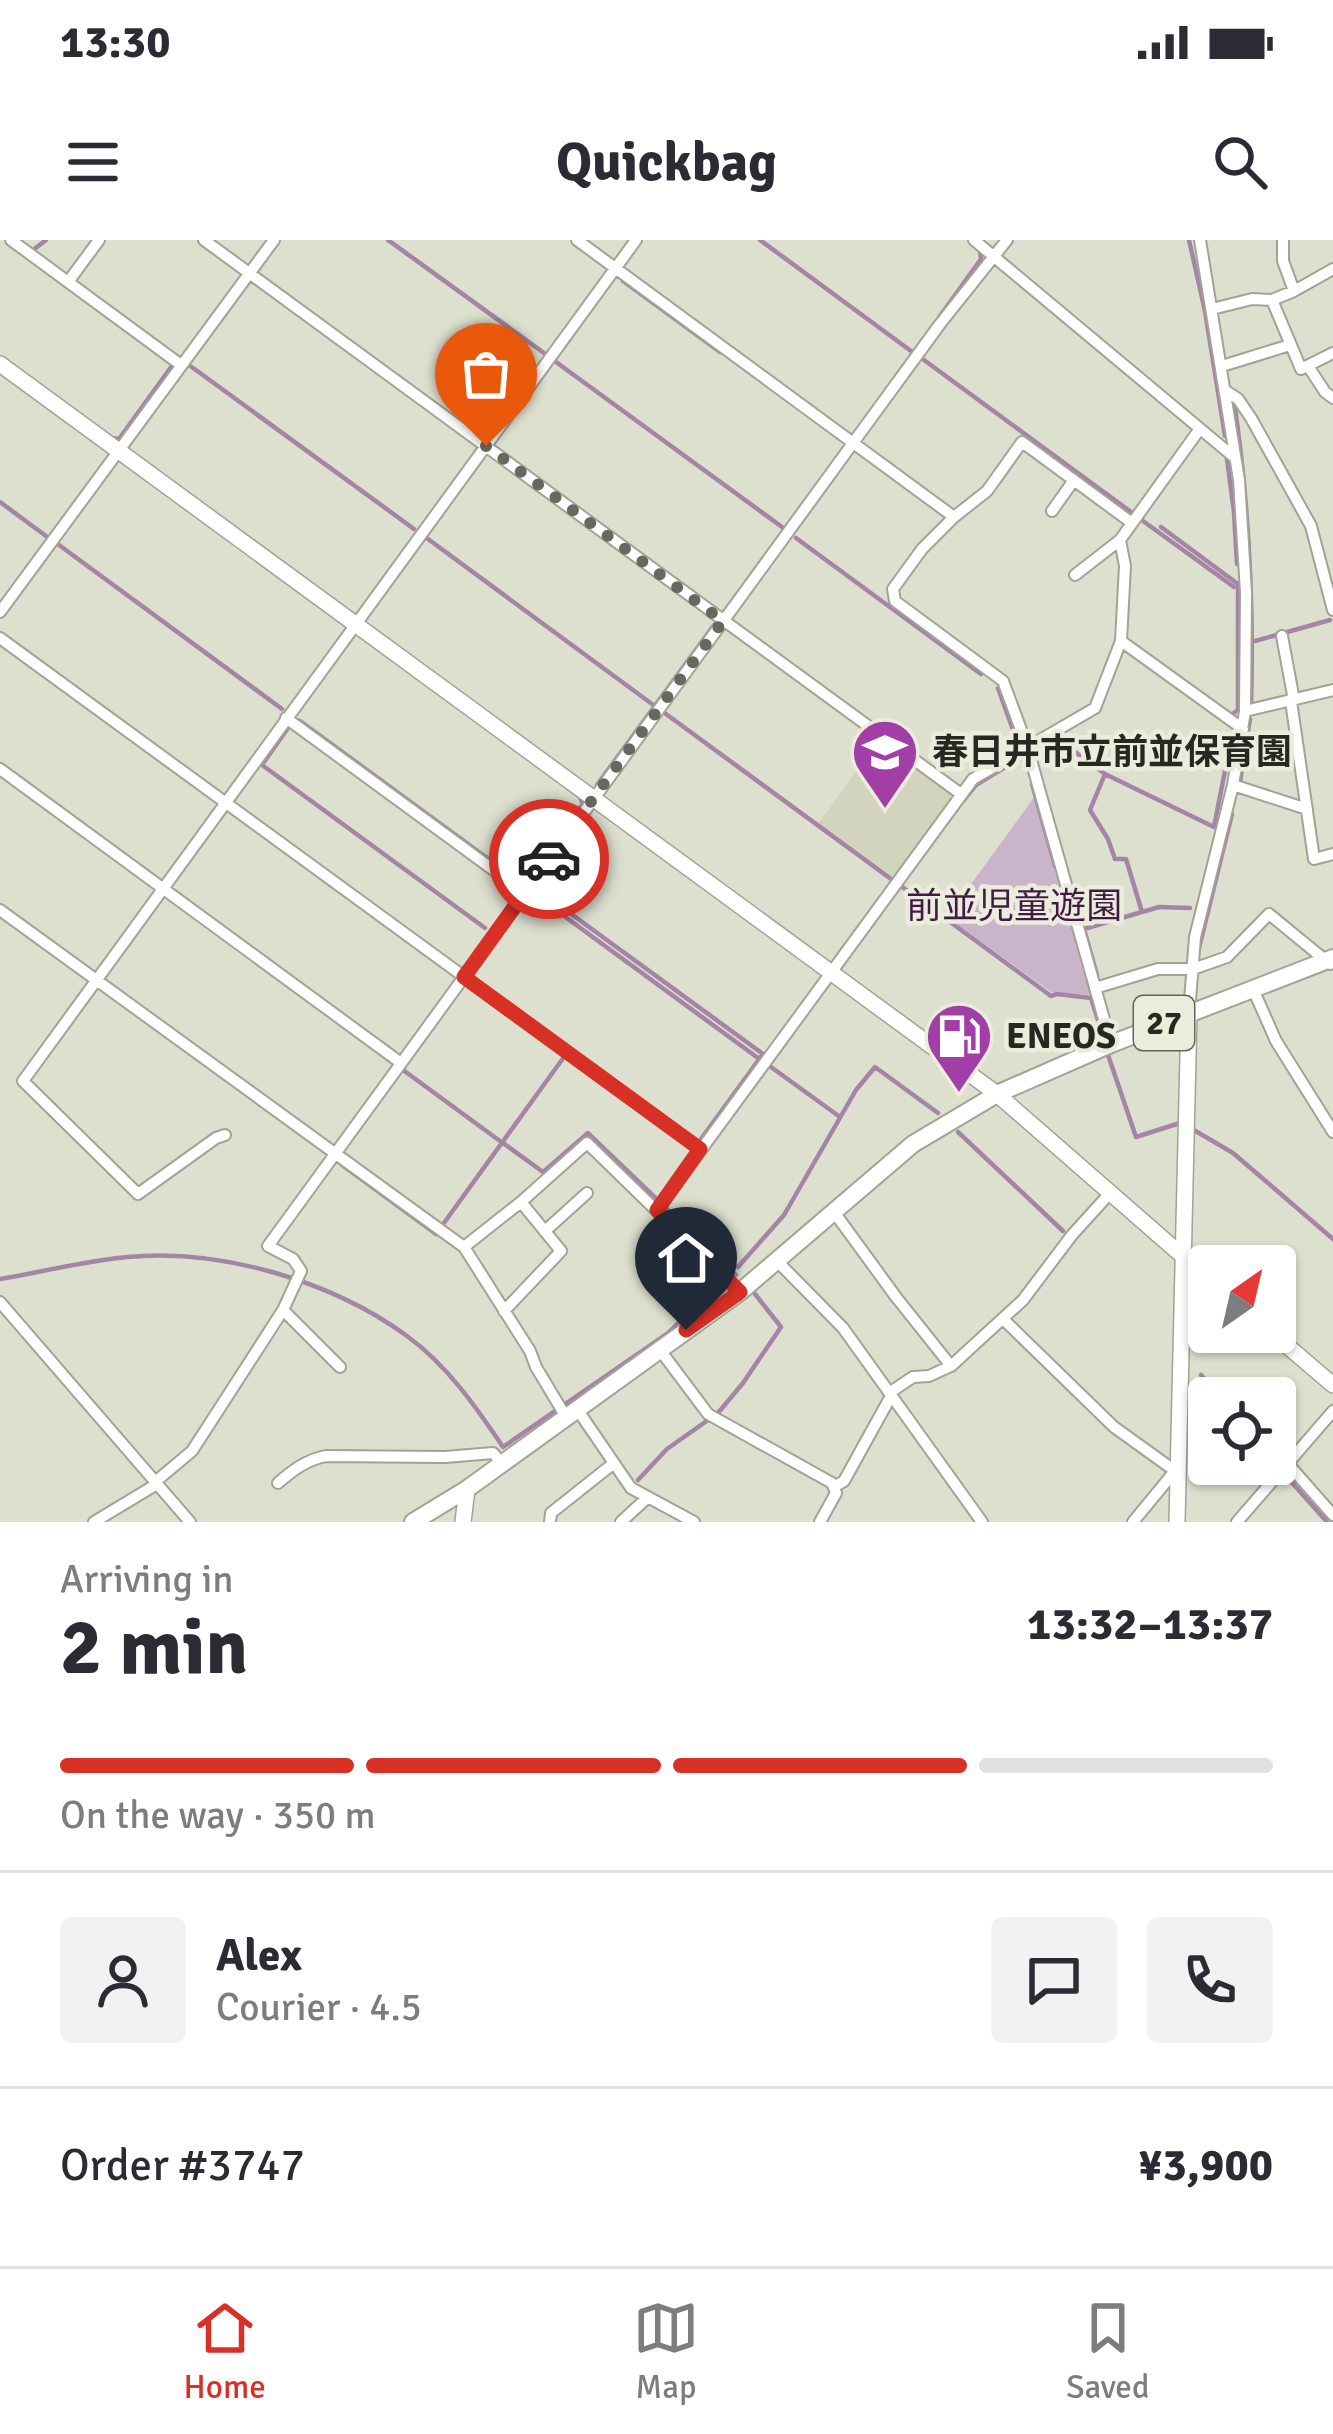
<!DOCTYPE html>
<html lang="en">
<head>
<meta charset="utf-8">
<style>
	:root { --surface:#fff; --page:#f2f2f3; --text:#2b2b33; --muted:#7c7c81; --line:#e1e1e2; --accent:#d93025 }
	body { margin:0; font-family:Signika,"Noto Sans JP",sans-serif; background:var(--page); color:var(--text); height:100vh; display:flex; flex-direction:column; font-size:45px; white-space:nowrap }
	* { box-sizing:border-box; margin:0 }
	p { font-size:39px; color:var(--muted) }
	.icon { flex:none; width:66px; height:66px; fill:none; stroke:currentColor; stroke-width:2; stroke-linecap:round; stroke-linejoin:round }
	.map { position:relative; height:1282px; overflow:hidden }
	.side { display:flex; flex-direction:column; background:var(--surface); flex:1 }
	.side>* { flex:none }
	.needle { width:78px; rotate:34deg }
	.buttons { position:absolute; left:1188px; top:1005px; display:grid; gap:24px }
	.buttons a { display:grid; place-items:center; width:108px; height:108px; border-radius:12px; background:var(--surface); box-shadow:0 3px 9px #0004; font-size:60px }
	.pin { position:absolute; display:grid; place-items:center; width:102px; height:102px; color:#fff; margin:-123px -51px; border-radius:50% 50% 50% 0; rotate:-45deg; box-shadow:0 0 12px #0007 }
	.pin .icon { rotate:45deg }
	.courier { position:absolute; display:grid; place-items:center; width:120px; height:120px; margin:-60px; border:9px solid #d93025; border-radius:50%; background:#fff; color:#222; box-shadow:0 3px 15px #0007 }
	.head em { font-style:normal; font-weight:800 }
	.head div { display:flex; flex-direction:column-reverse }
	.head { display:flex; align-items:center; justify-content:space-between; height:204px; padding:0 60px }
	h1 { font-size:78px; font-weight:800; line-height:90px }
	.bar { display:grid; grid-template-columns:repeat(4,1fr); gap:18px 12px; align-content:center; height:144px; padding:0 60px }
	.bar i { height:15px; border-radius:9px; background:var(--line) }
	.bar .active { background:var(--accent) }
	.bar p { grid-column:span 4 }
	.line { display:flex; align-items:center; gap:30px; padding:0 60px; border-top:3px solid var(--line) }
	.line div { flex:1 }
	.round { display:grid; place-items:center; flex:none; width:126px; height:126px; border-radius:12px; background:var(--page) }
	.status { display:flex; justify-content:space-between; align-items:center; height:84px; padding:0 60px; background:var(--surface); direction:ltr }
	.status svg { height:33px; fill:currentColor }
	header { display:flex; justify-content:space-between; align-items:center; height:156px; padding:0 60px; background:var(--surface); font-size:54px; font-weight:800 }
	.dock { display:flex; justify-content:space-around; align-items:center; height:168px; border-top:3px solid var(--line); background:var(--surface); font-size:33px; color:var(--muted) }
	.dock a { display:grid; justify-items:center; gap:6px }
	.dock .active { color:var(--accent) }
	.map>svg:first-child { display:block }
	.built { fill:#d2d4bd }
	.green { fill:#c9b4c9 }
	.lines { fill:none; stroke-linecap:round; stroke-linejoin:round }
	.stream { stroke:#a585a6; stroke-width:4.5 }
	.street-casing { stroke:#a1a393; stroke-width:14 }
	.secondary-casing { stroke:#a1a393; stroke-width:18 }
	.primary-casing { stroke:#a1a393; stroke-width:20 }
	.street { stroke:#fff; stroke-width:10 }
	.secondary { stroke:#fff; stroke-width:15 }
	.primary { stroke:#fff; stroke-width:16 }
	.done { stroke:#67685f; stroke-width:12; stroke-dasharray:0 21.6 }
	.route { stroke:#d93025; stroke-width:15 }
	.labels { text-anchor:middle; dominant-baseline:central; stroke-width:9; stroke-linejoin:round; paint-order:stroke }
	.shield { fill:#ebeddc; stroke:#62635a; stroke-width:3 }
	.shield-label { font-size:33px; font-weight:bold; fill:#272822 }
	.poi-label { font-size:36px; font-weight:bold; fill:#272822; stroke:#ebeddc; text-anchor:start }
	.park-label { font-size:36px; fill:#431945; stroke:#ebeddc }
</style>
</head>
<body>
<div class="status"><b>13:30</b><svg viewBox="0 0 49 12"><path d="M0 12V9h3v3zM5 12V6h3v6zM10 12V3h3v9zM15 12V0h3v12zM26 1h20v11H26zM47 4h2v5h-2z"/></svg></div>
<header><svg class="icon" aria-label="menu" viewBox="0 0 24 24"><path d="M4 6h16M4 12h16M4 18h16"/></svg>Quickbag<svg class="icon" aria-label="search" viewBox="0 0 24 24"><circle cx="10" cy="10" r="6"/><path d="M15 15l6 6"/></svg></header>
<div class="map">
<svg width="1333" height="1282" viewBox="0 0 1333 1282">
	<rect width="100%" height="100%" fill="#dee0cf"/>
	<path class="built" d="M879 500 949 551 952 557 893 638 818 584Z"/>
	<path class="green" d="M1035 556 1091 755 1051 752 947 677Z"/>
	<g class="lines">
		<path class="stream" d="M388 0 544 113
			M760 0 911 111
			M1189 0 1205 71 1225 196
			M33 10 46 0
			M623 41 720 112
			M940 76 981 19 980 11
			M924 120 1131 272
			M556 122 782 287
			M189 125 414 289
			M1234 161C1249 263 1254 363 1251 466
			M111 198 119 199 174 123
			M1227 219 1234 272 1237 324
			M0 262 46 296
			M1143 281 1234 347
			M1161 287 1238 344V470L1231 475 1228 472
			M796 298 981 434
			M428 299 652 464
			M59 305 282 469
			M1255 401 1330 380
			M998 448 1017 501
			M666 474 891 639
			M300 481 517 640
			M290 485 262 525 485 688
			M1035 512 1056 498 1105 534 1214 587 1232 495
			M1105 534 1090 570 1108 599 1115 619H1126L1142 672
			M1240 542 1250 479
			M1032 544 1055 626
			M597 545 714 385
			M963 561 976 545 1020 518 1026 522
			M527 642 583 564 580 557
			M901 646 1051 756 1057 754 1091 758 1103 796
			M537 649 763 814 701 899
			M534 654 758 818
			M1199 708 1232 574
			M1097 735 1084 689 1159 667 1190 668
			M1107 812 1136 897 1180 883
			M771 827 840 877
			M403 830 500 901
			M1192 889 1233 913 1333 999
			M958 892 1063 991
			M503 903 543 932 588 893 736 1035
			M342 925 436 994 564 817
			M738 1027 784 975 856 850 875 827 938 873
			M0 1039C43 1032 84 1021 127 1017 220 1008 332 1041 407 1096 447 1125 476 1167 503 1207L668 1093 710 1052
			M1201 1135 1221 1158
			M1275 1222 1276 1223
			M1287 1237 1327 1282
			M638 1240 667 1209 718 1173 743 1143 781 1087 755 1054"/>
		<defs>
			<path id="street" d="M11 0 181 125
				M204 0 961 554
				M577 0 954 277
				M974 0 1234 217
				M1283 0V21L1294 51
				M68 42 99 0
				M1272 60 1301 129 1333 113
				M1212 69 1252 59 1272 60 1294 51 1333 29
				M1222 126 1290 105
				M1308 126 1325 152 1333 158
				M1226 151 1238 159 1251 178 1311 286 1333 370
				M1052 271 1074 240
				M1075 335 1120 300
				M0 372 274 0
				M1282 396 1293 455 1291 461 1314 619 1333 614
				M0 398 700 909
				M1121 401 1243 489
				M1245 471 1333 450
				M286 478 525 653
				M0 529 401 823
				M1233 545 1307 569
				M0 670 464 1007 530 1111 536 1127 566 1177
				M1095 748 1158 729H1193L1227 717 1269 674 1330 724
				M1253 749 1276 801 1333 892
				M1189 773 1195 697 1233 545 1245 471 1246 352 1239 240 1200 0
				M1111 804 1027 506 1003 441 895 361 893 349 922 309 954 277 987 251 1022 202 1132 283
				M225 895 216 898 138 954 23 841 636 0
				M657 970 973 539 1095 468 1121 401 1125 326 1120 300 1199 190
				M834 972 896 1057 951 1126
				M545 991 587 953
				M464 1007 521 962 587 903 740 1052
				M778 1022 843 1088 982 1282
				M0 1062 190 1282
				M283 1070 340 1127
				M504 1071 561 1011 521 962
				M1003 1079 1114 1187 1178 1233
				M660 1110 708 1174 832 1243 836 1253 820 1282
				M889 1153 913 1137 929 1136 951 1126 1023 1060 1072 995 1111 952
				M577 1169 631 1248 694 1282
				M1288 1224 1333 1275
				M155 1242 192 1211 203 1194 283 1070 301 1031 293 1019 268 1006 853 203 940 84 1007 0
				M278 1243C293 1230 306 1220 326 1216L445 1217 493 1213 501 1222
				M834 1247 844 1241 891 1156
				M94 1282 157 1244
				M550 1282 551 1273 614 1223
				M621 1282 648 1257
				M1133 1282 1175 1231
				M1237 1282 1333 1171"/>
			<path id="secondary" d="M0 124 997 854 1209 1039
				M1271 1092 1333 1145
				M463 1282 467 1249
				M1177 1282 1189 773"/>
			<path id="primary" d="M413 1282 467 1249 740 1052 913 904 997 854 1111 804 1333 718"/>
		</defs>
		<use href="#street" class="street-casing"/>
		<use href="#secondary" class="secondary-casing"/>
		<use href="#primary" class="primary-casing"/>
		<use href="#street" class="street"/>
		<use href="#secondary" class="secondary"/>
		<use href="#primary" class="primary"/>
	</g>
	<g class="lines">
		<path class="done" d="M486 206 723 381 549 619"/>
		<path class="route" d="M549 619 464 737 700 909 657 970 740 1052 686 1090"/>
	</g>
	<defs>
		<symbol id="school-pin" viewBox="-11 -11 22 30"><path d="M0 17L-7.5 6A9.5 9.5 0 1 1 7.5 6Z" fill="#a13fa6" stroke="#ebeddc"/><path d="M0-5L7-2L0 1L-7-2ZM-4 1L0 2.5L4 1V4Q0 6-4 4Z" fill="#fff"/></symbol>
		<symbol id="fuel-pin" viewBox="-11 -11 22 30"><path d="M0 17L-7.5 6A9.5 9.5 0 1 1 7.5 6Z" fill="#a13fa6" stroke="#ebeddc"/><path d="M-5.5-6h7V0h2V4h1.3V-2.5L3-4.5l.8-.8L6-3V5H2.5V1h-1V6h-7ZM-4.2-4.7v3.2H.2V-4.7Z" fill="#fff"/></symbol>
	</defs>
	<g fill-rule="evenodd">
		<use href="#school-pin" x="847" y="474" width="76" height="104"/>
		<use href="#fuel-pin" x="921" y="758" width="76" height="104"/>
	</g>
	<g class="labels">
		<rect class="shield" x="1134" y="756" width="60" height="54" rx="9"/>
		<g class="shield-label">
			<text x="1164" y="783">27</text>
		</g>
		<g class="poi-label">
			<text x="932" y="512">春日井市立前並保育園</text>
			<text x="1006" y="796">ENEOS</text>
		</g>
		<g class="park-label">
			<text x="1014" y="666">前並児童遊園</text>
		</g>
	</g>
</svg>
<div class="buttons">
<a><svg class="needle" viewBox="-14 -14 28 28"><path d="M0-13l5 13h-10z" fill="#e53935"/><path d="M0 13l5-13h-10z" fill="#7c7c81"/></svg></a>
<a><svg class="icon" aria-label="locate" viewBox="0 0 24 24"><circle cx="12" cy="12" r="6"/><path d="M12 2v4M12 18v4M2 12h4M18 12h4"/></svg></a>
</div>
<div class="pin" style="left:486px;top:206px;background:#ea580c"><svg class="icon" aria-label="bag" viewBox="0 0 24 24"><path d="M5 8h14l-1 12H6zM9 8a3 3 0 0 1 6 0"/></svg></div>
<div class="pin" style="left:686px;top:1090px;background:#1f2937"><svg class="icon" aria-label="home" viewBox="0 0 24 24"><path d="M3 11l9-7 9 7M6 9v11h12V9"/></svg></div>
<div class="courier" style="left:549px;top:619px"><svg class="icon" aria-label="car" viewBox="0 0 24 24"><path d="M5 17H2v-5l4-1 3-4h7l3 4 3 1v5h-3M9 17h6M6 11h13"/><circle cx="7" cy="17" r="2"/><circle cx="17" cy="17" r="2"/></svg></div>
</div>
<section class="side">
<div class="head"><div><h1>2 min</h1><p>Arriving in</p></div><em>13:32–13:37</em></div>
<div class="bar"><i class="active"></i><i class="active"></i><i class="active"></i><i></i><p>On the way · 350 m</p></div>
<div class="line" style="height:216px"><a class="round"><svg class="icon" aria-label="person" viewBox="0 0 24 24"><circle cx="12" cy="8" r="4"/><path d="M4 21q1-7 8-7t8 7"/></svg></a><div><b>Alex</b><p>Courier · 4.5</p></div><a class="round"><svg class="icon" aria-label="chat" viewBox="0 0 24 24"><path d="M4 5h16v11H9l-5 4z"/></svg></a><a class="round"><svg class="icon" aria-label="phone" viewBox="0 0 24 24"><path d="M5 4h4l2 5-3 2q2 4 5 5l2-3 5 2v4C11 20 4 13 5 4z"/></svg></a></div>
<div class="line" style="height:156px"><div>Order #3747</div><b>¥3,900</b></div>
</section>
<nav class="dock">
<a class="active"><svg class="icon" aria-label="home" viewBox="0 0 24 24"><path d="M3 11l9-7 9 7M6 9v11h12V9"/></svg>Home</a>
<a><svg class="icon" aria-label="map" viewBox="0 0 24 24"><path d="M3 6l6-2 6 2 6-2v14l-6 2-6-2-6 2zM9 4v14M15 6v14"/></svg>Map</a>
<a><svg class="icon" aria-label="saved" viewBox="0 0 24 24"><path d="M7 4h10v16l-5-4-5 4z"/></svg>Saved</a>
</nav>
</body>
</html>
